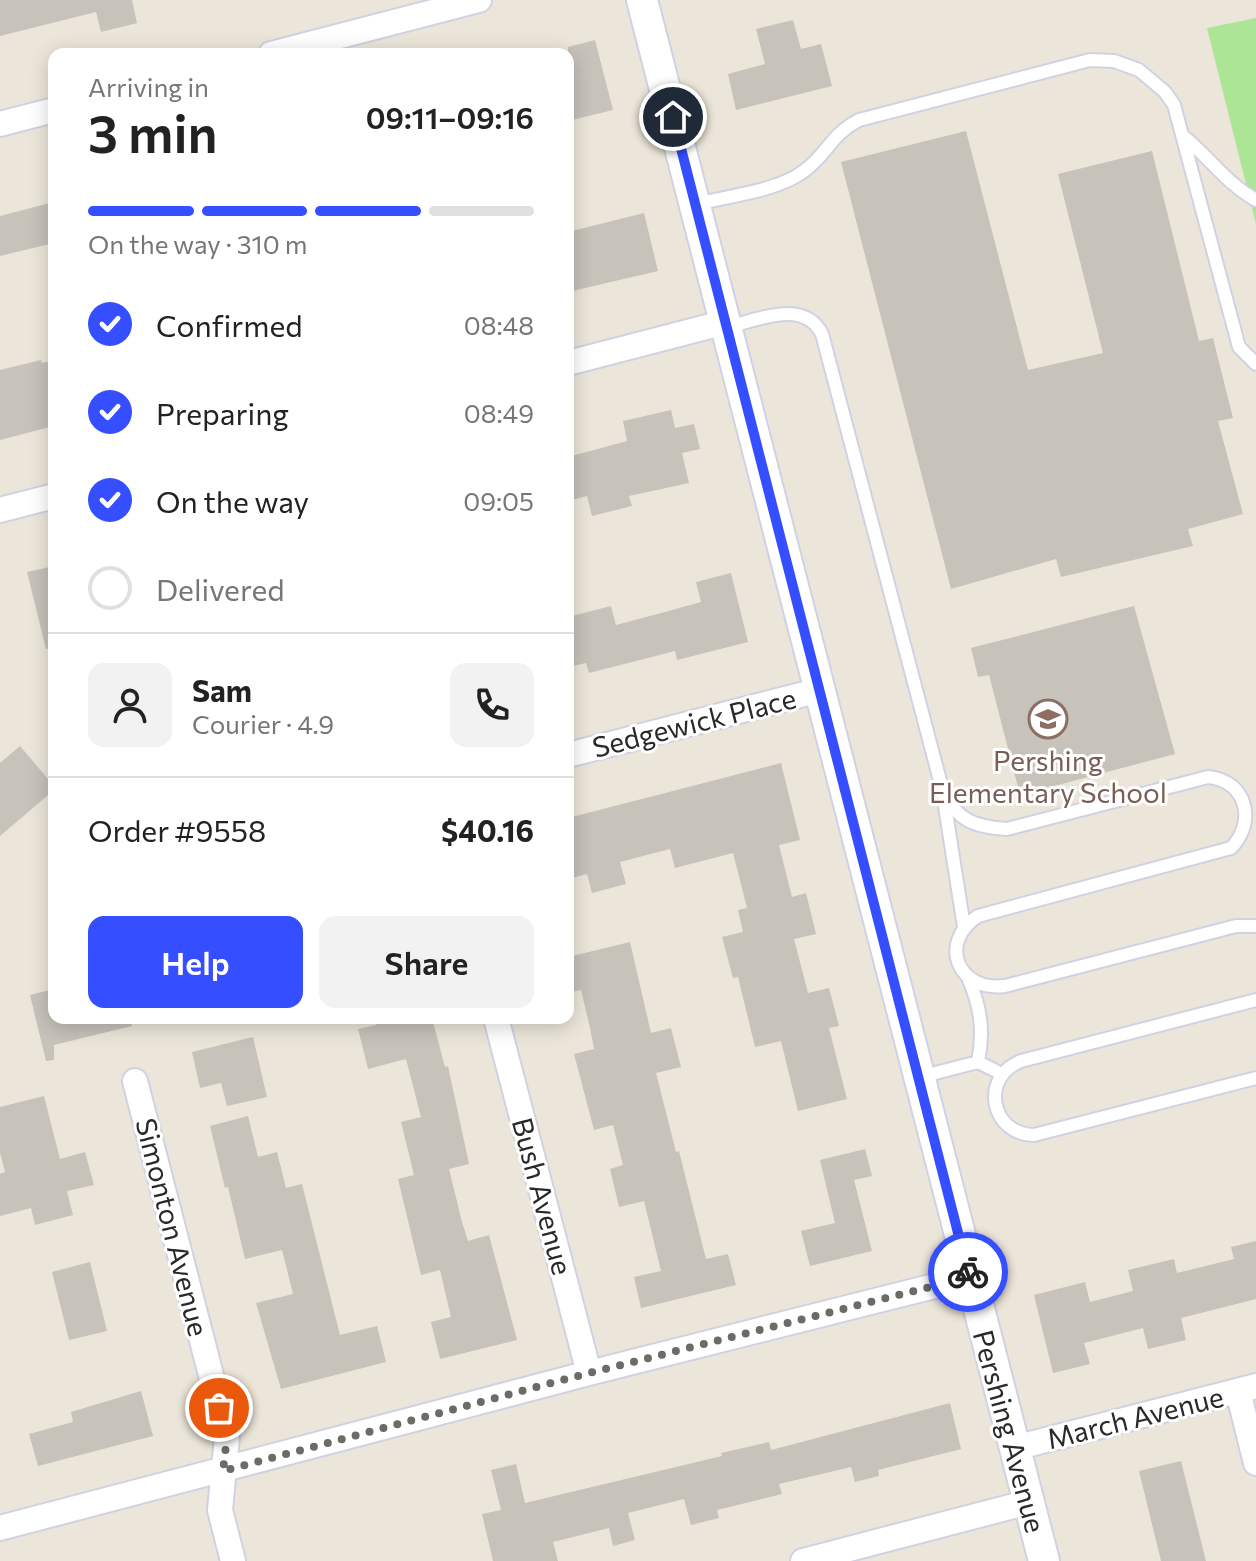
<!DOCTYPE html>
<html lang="en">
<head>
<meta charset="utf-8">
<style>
	:root { --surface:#fff; --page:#f2f2f2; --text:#222; --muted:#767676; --line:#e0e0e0; --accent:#354eff }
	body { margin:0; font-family:Commissioner,sans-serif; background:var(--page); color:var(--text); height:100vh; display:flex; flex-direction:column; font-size:30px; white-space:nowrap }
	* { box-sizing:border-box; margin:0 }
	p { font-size:26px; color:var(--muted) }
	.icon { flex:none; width:44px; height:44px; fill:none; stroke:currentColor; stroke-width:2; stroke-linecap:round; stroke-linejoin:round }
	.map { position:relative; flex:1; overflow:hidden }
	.panel { position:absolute; left:48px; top:48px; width:526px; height:976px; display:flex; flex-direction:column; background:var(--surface); border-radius:16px; box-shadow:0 4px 20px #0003 }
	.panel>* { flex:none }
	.pin { position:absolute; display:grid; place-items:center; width:68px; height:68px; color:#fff; margin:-34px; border:4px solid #fff; border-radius:50%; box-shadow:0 2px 8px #0007 }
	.courier { position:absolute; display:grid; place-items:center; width:80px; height:80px; margin:-40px; border:6px solid #354eff; border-radius:50%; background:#fff; color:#222; box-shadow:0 2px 10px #0007 }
	.overview em { font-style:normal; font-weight:600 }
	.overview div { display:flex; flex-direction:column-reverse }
	.overview { display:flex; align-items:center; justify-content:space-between; height:136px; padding:0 40px }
	h1 { font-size:52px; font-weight:600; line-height:60px }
	.bar { display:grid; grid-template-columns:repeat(4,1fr); gap:12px 8px; align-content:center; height:96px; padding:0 40px }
	.bar i { height:10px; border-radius:6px; background:var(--line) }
	.bar .on { background:var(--accent) }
	.bar p { grid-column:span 4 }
	.line { display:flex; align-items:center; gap:20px; padding:0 40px; border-top:2px solid var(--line) }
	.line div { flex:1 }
	.round { display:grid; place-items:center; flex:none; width:84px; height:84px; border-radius:16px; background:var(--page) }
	ol { padding:0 40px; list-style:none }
	li { display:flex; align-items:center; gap:24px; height:88px }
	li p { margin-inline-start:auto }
	li .icon { padding:8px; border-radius:50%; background:var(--accent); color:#fff; stroke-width:4 }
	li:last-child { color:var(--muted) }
	li i { width:44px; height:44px; border:4px solid var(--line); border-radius:50% }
	.cta { display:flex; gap:16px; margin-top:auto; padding:16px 40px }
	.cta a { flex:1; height:92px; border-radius:16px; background:var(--accent); color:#fff; font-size:32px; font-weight:600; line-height:92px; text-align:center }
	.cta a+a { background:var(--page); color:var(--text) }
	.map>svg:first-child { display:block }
	.green { fill:#abe595 }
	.building { fill:#c7c2ba }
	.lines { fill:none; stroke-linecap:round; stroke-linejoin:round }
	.service-casing { stroke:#d0d2e3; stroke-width:16 }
	.minor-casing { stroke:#d0d2e3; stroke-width:28 }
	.tertiary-casing { stroke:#d0d2e3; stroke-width:34 }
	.service { stroke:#fff; stroke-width:12 }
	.minor { stroke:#fff; stroke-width:24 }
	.tertiary { stroke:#fff; stroke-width:30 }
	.done { stroke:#6d6b67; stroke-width:8; stroke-dasharray:0 14.4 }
	.route { stroke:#354eff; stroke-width:10 }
	.labels { text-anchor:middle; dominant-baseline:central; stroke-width:6; stroke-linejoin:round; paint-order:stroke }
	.street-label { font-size:28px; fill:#292929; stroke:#fff }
	.education-label { font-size:28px; fill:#785e54; stroke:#fff }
</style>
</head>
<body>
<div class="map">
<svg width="1256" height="1561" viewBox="0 0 1256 1561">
	<rect width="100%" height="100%" fill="#ece6da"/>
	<path class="green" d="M1256 18V224L1207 28Z"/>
	<path class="building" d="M0 0H132L137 23 101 32 96 12 0 36Z
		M793 20 801 49 821 44 832 86 736 110 728 74 765 64 756 29Z
		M595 40 613 110 568 121V47Z
		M966 131 1028 370 1103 353 1058 174 1152 151 1199 341 1213 338 1233 418 1218 421 1243 514 1188 529 1193 546 1061 577 1056 559 951 589 841 162Z
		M54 202V243L0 256V216Z
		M644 213 658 271 568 292V232Z
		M41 360 42 363 54 360V426L0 440V370Z
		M671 410 675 428 694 424 700 449 682 453 689 483 629 496 632 506 592 516 587 496 568 501V457L627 441 623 421Z
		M54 566V648L46 649 27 572Z
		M731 573 748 642 677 660 675 651 589 673 586 663 568 667V617L611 606 616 625 665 612 701 602 696 582Z
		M1134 606 1175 754 1020 795 989 675 978 677 971 648Z
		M20 746 54 786V790L0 836V763Z
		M781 763 800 840 779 845 792 897 806 893 816 934 794 939 808 993 829 988 839 1026 829 1028 847 1099 798 1111 781 1041 755 1047 738 977 733 978 722 937 743 932 738 910 747 908 733 853 675 868 670 849 620 862 626 884 592 893 587 874 568 879V818Z
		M630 942 651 1033 671 1028 681 1067 656 1073 676 1152 679 1151 706 1259 728 1254 736 1285 641 1308 634 1277 661 1271 644 1201 619 1207 610 1169 623 1165 613 1125 594 1130 574 1054 594 1049 590 1028 581 990 568 993V957Z
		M54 989V1018H131L132 1026 54 1045V1060L46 1061 30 995Z
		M374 1018H432L445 1067 448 1066 469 1164 449 1169 462 1222 468 1241 489 1235 517 1340 440 1359 431 1322 451 1317 440 1270 421 1275 398 1179 414 1175 401 1122 421 1117 406 1059 368 1069 358 1029 376 1025Z
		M253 1037 267 1097 227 1106 221 1083 200 1088 192 1052Z
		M44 1096 60 1159 85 1152 94 1185 67 1191 73 1215 35 1225 31 1208 0 1216V1174L5 1172 0 1153V1107Z
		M248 1116 258 1157 277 1152 286 1188 302 1184 340 1335 377 1326 386 1362 281 1389 256 1303 293 1294 282 1250 245 1259 228 1187 225 1188 210 1126Z
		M865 1149 872 1176 854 1180 872 1251 810 1266 801 1231 835 1223 820 1160Z
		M1256 1241V1299L1181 1318 1186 1340 1148 1349 1143 1328 1084 1343 1090 1364 1053 1373 1034 1295 1085 1282 1090 1302 1133 1291 1128 1270 1174 1259 1177 1273 1234 1259 1231 1247Z
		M90 1262 107 1331 69 1340 52 1272Z
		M141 1391 153 1436 38 1466 29 1434 73 1422 71 1412Z
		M950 1403 961 1449 878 1470 879 1476 855 1482 851 1467 779 1484 782 1494 717 1510 719 1518 691 1525 684 1499 628 1513 635 1540 613 1546 609 1528 553 1542 558 1561H493L482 1514 501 1510 491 1470 516 1464 525 1503 722 1456 721 1453 769 1442 771 1450Z
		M1181 1461 1206 1561H1161L1139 1471Z"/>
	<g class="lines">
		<defs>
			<path id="service" d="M1183 136C1209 157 1227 184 1256 200
				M696 204C728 196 778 191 804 171 827 155 830 135 859 120L1090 60 1114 61 1139 70 1165 92 1174 105 1239 347 1256 364
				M728 327C757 320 804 298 822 334L943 792C958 821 975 827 1007 829L1208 777C1248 781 1256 823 1231 848L978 916C938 942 957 992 1005 986L1236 926H1256
				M944 800 964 927
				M969 980C981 1008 984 1032 978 1062
				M1256 1000 1021 1061C980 1077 990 1134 1034 1135L1256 1078
				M920 1077 978 1062 1002 1074"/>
			<path id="minor" d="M271 54 479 0
				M0 124 54 110
				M568 363 726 322
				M0 510 54 496
				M568 755 820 690
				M496 1018 589 1373
				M135 1081 227 1437 220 1510 233 1561
				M1238 1391 1256 1463
				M1015 1448 1256 1386
				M0 1528 589 1373 970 1277
				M803 1561 1029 1502"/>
			<path id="tertiary" d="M642 0 1044 1561"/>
		</defs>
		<use href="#service" class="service-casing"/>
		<use href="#minor" class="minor-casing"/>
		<use href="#tertiary" class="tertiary-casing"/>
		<use href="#service" class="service"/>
		<use href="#minor" class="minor"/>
		<use href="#tertiary" class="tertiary"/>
	</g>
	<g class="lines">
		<path class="done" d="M219 1408 227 1437 223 1471 589 1373 970 1277 968 1272"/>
		<path class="route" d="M673 117 968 1272"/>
	</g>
	<defs>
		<symbol id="school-ring" viewBox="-11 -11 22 22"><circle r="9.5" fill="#fff" stroke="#8d6e63" stroke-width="1.5"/><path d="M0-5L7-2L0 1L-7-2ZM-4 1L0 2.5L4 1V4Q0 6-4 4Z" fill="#8d6e63"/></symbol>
	</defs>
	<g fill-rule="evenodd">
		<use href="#school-ring" x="1026" y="697" width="44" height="44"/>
	</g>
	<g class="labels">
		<g class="street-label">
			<text transform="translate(694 722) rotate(-14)">Sedgewick Place</text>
			<text transform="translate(543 1196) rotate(75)">Bush Avenue</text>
			<text transform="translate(173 1227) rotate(76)">Simonton Avenue</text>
			<text transform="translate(1135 1417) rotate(-14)">March Avenue</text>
			<text transform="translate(1010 1431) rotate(75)">Pershing Avenue</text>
		</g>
		<g class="education-label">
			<text x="1048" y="760">Pershing<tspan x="1048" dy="32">Elementary School</tspan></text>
		</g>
	</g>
</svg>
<div class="pin" style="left:219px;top:1408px;background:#ea580c"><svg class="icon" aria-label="bag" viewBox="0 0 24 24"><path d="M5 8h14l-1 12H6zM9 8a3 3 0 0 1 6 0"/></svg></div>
<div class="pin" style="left:673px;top:117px;background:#1f2937"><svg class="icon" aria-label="home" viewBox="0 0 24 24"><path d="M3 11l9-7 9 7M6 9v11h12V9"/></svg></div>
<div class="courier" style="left:968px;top:1272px"><svg class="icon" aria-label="bike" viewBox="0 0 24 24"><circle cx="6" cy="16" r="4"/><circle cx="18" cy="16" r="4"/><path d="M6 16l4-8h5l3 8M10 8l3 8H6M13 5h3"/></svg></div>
<section class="panel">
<div class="overview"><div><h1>3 min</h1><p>Arriving in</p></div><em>09:11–09:16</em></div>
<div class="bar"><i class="on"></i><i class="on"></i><i class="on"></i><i></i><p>On the way · 310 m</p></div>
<ol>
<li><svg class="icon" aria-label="check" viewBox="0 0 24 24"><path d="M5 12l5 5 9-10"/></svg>Confirmed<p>08:48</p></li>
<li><svg class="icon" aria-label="check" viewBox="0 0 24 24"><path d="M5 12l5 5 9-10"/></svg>Preparing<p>08:49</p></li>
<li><svg class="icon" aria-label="check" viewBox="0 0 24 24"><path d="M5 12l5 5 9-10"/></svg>On the way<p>09:05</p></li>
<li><i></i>Delivered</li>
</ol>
<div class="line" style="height:144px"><a class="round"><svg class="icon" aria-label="person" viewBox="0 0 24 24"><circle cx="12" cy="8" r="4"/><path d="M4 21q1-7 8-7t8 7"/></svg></a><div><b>Sam</b><p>Courier · 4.9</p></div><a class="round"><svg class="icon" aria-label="phone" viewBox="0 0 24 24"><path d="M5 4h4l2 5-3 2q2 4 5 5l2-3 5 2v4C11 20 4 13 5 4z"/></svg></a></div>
<div class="line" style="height:104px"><div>Order #9558</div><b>$40.16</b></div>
<div class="cta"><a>Help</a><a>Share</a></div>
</section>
</div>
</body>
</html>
